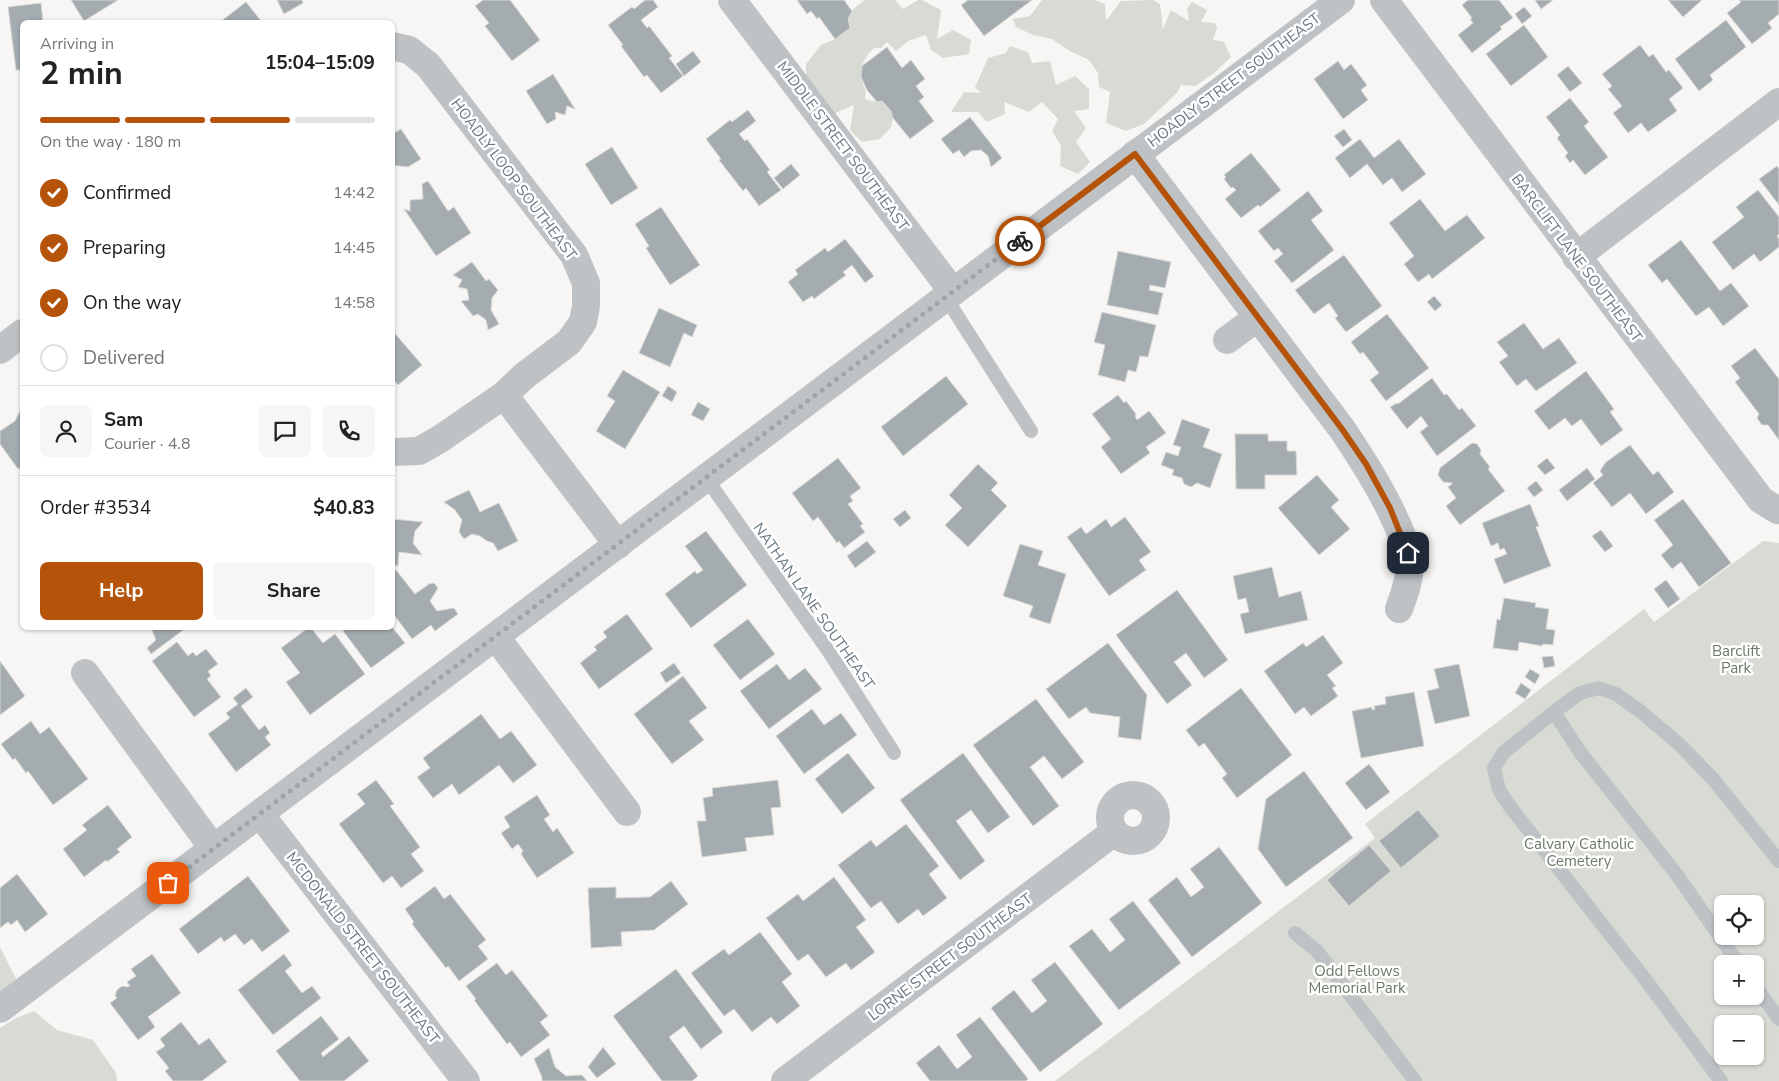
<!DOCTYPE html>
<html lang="en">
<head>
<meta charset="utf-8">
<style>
	:root { --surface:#fff; --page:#f6f6f6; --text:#222; --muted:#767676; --line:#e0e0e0; --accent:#b45309 }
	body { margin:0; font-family:"Nunito Sans",sans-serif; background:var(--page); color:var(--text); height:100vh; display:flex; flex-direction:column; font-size:19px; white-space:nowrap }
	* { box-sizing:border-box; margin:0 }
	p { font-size:16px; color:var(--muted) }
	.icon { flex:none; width:28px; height:28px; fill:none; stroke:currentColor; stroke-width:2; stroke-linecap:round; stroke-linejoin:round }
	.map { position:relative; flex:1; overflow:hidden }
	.sheet { position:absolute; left:20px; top:20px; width:375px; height:610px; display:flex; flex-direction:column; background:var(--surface); border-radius:8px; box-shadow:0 1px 4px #0004 }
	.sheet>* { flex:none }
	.buttons { position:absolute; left:1714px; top:895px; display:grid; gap:10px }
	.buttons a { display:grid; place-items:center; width:50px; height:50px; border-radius:8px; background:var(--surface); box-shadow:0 1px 4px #0004; font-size:25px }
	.pin { position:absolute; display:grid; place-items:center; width:42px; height:42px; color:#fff; margin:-21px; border-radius:10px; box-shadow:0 2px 8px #0006 }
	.courier { position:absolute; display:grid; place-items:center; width:50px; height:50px; margin:-25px; border:4px solid #b45309; border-radius:50%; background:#fff; color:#222; box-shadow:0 1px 6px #0007 }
	.headline em { font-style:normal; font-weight:700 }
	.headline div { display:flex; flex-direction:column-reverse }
	.headline { display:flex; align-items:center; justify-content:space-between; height:85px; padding:0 20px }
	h1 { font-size:32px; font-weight:700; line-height:38px }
	.bar { display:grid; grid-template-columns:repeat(4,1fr); gap:8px 5px; align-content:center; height:60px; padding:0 20px }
	.bar i { height:6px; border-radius:4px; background:var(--line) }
	.bar .on { background:var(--accent) }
	.bar p { grid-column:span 4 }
	.line { display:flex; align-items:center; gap:12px; padding:0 20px; border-top:1px solid var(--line) }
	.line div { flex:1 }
	.round { display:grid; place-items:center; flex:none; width:52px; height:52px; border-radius:8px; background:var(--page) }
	ol { padding:0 20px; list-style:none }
	li { display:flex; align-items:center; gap:15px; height:55px }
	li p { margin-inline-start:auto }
	li .icon { padding:5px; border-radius:50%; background:var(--accent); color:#fff; stroke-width:4 }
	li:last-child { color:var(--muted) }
	li i { width:28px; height:28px; border:2px solid var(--line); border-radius:50% }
	.primary-button { display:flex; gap:10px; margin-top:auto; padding:10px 20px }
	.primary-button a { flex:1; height:58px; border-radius:8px; background:var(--accent); color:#fff; font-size:20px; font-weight:700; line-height:58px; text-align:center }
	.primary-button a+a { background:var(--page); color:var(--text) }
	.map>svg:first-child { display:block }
	.green { fill:#d7dbd4; fill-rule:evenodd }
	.building { fill:#a4acb0; stroke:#d8d8d6 }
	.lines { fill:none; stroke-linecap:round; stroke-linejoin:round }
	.service { stroke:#bec2c5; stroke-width:14 }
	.minor { stroke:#bec2c5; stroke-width:28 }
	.tertiary { stroke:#bec2c5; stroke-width:28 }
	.done { stroke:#9ba5aa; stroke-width:5; stroke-dasharray:0 9 }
	.route { stroke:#b45309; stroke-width:6 }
	.labels { text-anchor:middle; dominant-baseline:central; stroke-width:5; stroke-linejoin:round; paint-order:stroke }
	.street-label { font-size:15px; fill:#697982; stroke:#fff }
	.park-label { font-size:15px; fill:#6d7a67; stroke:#fff }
</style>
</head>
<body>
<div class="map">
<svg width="1779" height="1081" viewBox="0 0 1779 1081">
	<rect width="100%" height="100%" fill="#f7f6f4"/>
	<path class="green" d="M865 0H895L903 9 918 0H922L941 10 937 39 953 30 971 40 969 54 943 58 931 50 926 35 908 41 896 51 887 42 881 48H874C866 56 860 64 861 76 862 86 867 86 865 99L877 102 882 101 891 111 893 118 891 127 880 139 862 142 850 130 854 105 831 115 806 105V64L821 45 835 39 850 28C846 12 853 9 865 0Z
		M1042 0H1094L1105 4 1106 21 1121 1 1153 0 1160 4 1163 29 1171 10 1189 21 1187 9 1192 2 1207 10 1201 22 1215 23 1217 28 1213 40 1224 42 1231 57 1213 74 1195 86 1181 85 1177 93 1144 124 1126 131 1106 123 1110 92 1099 87 1098 73 1089 60 1068 50 1052 39 1033 35 1016 27 1013 19 1030 16Z
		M1010 46 1028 52 1032 63 1050 61 1056 85 1075 76 1089 89V109L1074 111 1086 128 1076 142 1090 162 1078 174 1060 166 1061 146 1052 131 1058 119 1042 102 1029 112 1004 102 1005 114 987 122 978 112H951L964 92 981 93 975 87 988 58 1006 53Z
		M1763 541 1779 543V1081H1055L1375 838 1365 824 1644 609 1654 622ZM1722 904H1755V936H1722ZM1722 964H1755V996H1722ZM1722 1024H1755V1056H1722Z
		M0 947 17 981 0 998Z
		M34 1011 57 1030 93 1040 116 1073 117 1081H0V1028L16 1018Z"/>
	<path class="building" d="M71 0H118L84 21Z
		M277 0H302L303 3 284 14Z
		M483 0H510L540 40 512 61 485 26 489 23 475 6Z
		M645 0H653L658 7 641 20 647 28 649 26 672 56 669 58 683 76 661 93 647 75 644 77 621 46 623 45 608 25 632 7 634 9Z
		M797 0H844L852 11 848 19 850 28 835 39 819 17 817 19 811 11 807 14Z
		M968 0H1032L984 36 961 5Z
		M1468 0H1499L1513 18 1500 27 1502 29 1472 53 1458 35 1473 23 1470 19 1472 18 1462 5Z
		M1535 0H1553L1541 9Z
		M1668 0H1702L1683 17Z
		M1739 0H1779V14L1768 23 1772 28 1752 44 1727 13 1741 2Z
		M246 2 262 22H220Z
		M41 3 43 22H22V70H16L8 7Z
		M1524 7 1532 16 1522 24 1515 14Z
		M1726 20 1746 47 1710 75 1713 80 1699 91 1675 59Z
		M1524 25 1548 57 1511 86 1486 54Z
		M1640 45 1649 57 1653 54 1666 72 1669 70 1683 88 1669 99 1677 111 1648 132 1641 123 1628 133 1613 113 1622 106 1608 89 1612 86 1602 74Z
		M887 47 902 68 911 60 925 79 916 86 924 97 919 101 934 121 910 139 893 118 891 111 882 101 877 102 867 90 861 77 862 66Z
		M693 51 701 62 684 76 676 64Z
		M1338 61 1344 70 1351 64 1367 85 1361 90 1368 100 1343 119 1314 79Z
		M1568 66 1582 83 1570 92 1557 75Z
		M553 74 575 109 567 106 565 115 555 112 556 119 547 124 526 91Z
		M1570 98 1589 122 1584 126 1608 157 1585 175 1573 160 1570 163 1565 156 1568 153 1557 138 1560 135 1546 117Z
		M748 110 756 121 739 134 745 141 747 139 770 170 767 172 781 190 759 206 746 188 743 191 719 160 721 159 706 139 730 120 732 122Z
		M970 117 1002 158 991 167 988 156 981 150 971 151 964 157 959 150 953 154 941 139Z
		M401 129 421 159 408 167 392 165V134Z
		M1344 129 1352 140 1343 147 1334 136Z
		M1360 139 1374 158 1399 139 1426 174 1402 192 1392 178 1383 185 1367 164 1350 178 1335 158Z
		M612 147 638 188 611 205 585 164Z
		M1251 153 1281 190 1260 207 1258 205 1241 218 1225 199 1236 190 1233 187 1231 188 1224 179 1226 177 1224 175Z
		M791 164 800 175 783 189 774 178Z
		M1777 166 1779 169V205L1759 179Z
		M428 181 448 211 454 207 471 233 436 256 404 209 410 211V200L423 199 422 184Z
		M1758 190 1779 217V234L1777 236 1779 239V247L1760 262 1754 254 1733 270 1712 242 1744 217 1736 207Z
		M1308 191 1323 211 1311 220 1334 250 1292 283 1274 261 1283 254 1278 248 1274 251 1258 231Z
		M1420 199 1445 231 1467 215 1485 238 1432 279 1429 274 1418 282 1404 264 1414 256 1389 223Z
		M661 207 700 265 670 285 646 248 649 246 635 224Z
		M845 239 874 276 865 283 852 265 843 272 846 275 814 299 812 296 803 302 788 282 798 274 795 270 825 248 828 252Z
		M1681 240 1720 291 1731 283 1749 306 1723 326 1709 307 1696 316 1667 279 1662 283 1648 265Z
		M1118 251 1171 262 1165 288 1150 285 1149 290 1163 293 1158 315 1107 305Z
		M1344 255 1382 306 1346 332 1335 318 1338 316 1329 303 1314 314 1295 290Z
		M472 262 486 281 489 279 498 290 492 298 491 310 499 324 488 330 486 320 478 314 473 316 461 301 469 300 467 289 458 287 462 280 453 275Z
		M1434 296 1442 305 1435 311 1427 302Z
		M659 308 697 325 692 337 684 333 670 367 639 353Z
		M1102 312 1156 325 1148 357 1140 356 1136 372 1128 370 1125 382 1098 375 1105 345 1094 342Z
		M1387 314 1429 368 1386 401 1370 380 1379 373 1363 352 1360 354 1351 342Z
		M1524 323 1543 349 1559 338 1577 363 1536 391 1526 379 1517 386 1499 362 1508 356 1497 342Z
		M392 330 422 365 398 385 392 378Z
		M1755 348 1779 379V440L1768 425H1762L1757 418 1759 414 1735 382 1740 378 1731 366Z
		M623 370 660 392 625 449 596 431 615 401 607 396Z
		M1586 371 1614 409 1610 412 1623 430 1601 446 1581 419 1572 426 1565 418 1549 430 1534 411Z
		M946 376 968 404 903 456 881 427Z
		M1432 378 1444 395 1447 394 1459 410 1462 408 1476 426 1437 456 1420 432 1428 426 1421 416 1407 429 1390 407 1397 403 1398 404Z
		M668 386 677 392 672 402 662 396Z
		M1118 395 1124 403 1126 401 1136 414 1135 416 1137 420 1149 411 1166 433 1146 447 1150 453 1121 474 1101 447 1111 439 1092 414Z
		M698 402 710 409 703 421 691 415Z
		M22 407V466L18 469 0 444V431L15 421Z
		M1182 419 1210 429 1203 447 1222 454 1210 488 1197 483 1191 487 1184 484 1182 478 1172 475 1174 470 1161 465 1166 452 1178 456 1181 447 1173 445Z
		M1235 434H1268V441H1287V451H1296L1297 475H1265V489H1236Z
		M1472 443 1477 444 1481 450 1480 454 1490 467 1488 469 1505 491 1460 525 1446 506 1456 498 1448 487 1452 484V483L1443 482 1438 475 1440 468Z
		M1630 445 1653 475 1658 471 1674 492 1646 514 1630 493 1612 507 1593 483 1603 475 1600 471 1606 462Z
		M838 458 861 488 850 496 853 501 848 504 863 524 860 526 865 532 844 548 839 541 837 543 818 517 813 521 792 493Z
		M1547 458 1555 468 1545 475 1537 466Z
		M978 464 998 483 991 490 1007 506 968 547 945 525 962 508 949 495Z
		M1587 468 1595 479 1567 501 1559 490Z
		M1317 475 1339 500 1331 507 1350 529 1319 555 1278 508Z
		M1536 481 1543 490 1534 497 1527 488Z
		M469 490 480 512 499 503 518 541 498 551 493 543 487 541 480 536 472 534 464 539 459 532 462 520 455 510 444 502Z
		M1683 499 1731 563 1699 587 1681 562 1672 569 1661 555 1673 545 1654 520Z
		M1530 504 1539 526 1536 527 1551 566 1504 584 1494 559 1507 554 1504 548 1500 550 1498 543 1491 546 1482 523Z
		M905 510 911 518 900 527 893 519Z
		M1125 517 1151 552 1139 560 1146 570 1109 596 1067 537 1081 527 1086 534 1106 519 1111 527Z
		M392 519 423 522 415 531 413 543 422 555 399 552 398 566 392 565Z
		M1601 530 1613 546 1605 552 1592 536Z
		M706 531 747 585 691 628 665 594 695 571 697 574 703 570 685 546Z
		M867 541 876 552 855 568 847 556Z
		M1020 544 1043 551 1038 565 1066 574 1050 624 1029 617 1033 606 1003 596Z
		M1272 567 1279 597 1301 591 1308 620 1245 634 1240 614 1249 612 1246 598 1238 600 1233 576Z
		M396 570 415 594 429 584 434 583 438 588 430 601 437 611 454 608 458 614 435 631 431 625 412 639 392 612V572Z
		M1666 580 1680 599 1668 608 1654 589Z
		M1177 590 1228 660 1204 678 1186 653 1174 662 1192 685 1167 704 1116 635Z
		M1504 598 1536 603 1535 607 1549 609 1546 629 1555 630 1553 645 1543 644 1542 646 1519 642 1518 651 1493 648 1497 619 1500 620Z
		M627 614 653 649 599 689 580 663 597 650 594 647 607 637 603 632Z
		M748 619 775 654 740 680 713 645Z
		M392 627 405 643 371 668 343 631 347 628Z
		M151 628H186L151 654 147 648 156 640Z
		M308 628H311L323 643 335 634 365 674 310 715 286 682 300 673 281 648Z
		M1323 635 1343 663 1327 675 1336 686 1332 688 1338 696 1311 716 1304 707 1295 714 1264 671 1303 643 1306 647Z
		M177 642 188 656 193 652 196 656 206 649 218 664 208 671 211 676 207 679 221 697 194 717 152 661Z
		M1108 643 1147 695 1141 740 1118 737 1120 717 1090 713 1086 707 1069 719 1046 689Z
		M1553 656 1555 666 1544 668 1542 657Z
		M0 661 25 696 0 715Z
		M674 663 681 673 666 683 660 673Z
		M777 664 789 680 805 668 822 689 769 729 740 691Z
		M1459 664 1470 716 1435 724 1427 691 1439 688 1434 669Z
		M1530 669 1540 675 1535 684 1525 677Z
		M683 676 707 708 689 721 704 740 672 764 634 714Z
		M1521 683 1531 690 1525 699 1515 693Z
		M246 688 253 697 241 706 259 730 265 725 270 733 265 737 271 745 236 772 208 734 230 718 226 713 238 704 233 698Z
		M1241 688 1292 755 1237 798 1222 778 1227 774 1204 743 1199 747 1186 730Z
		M1414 692 1424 746 1361 758 1352 711 1372 707V710L1375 709 1374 706 1386 704 1385 697Z
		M1036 699 1084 762 1062 779 1044 756 1030 767 1059 806 1033 826 973 745Z
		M812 709 824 725 841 713 857 735 804 774 776 736Z
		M481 714 500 739 511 731 537 765 513 783 499 765 459 795 452 784 433 798 417 777 430 768 423 758Z
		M31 721 40 734 49 727 88 779 53 805 28 771 26 773 15 758 13 760 1 744Z
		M848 753 875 788 842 814 815 779Z
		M963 753 1010 817 988 833 971 810 956 821 985 861 960 880 900 800Z
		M1369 764 1390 792 1366 810 1345 783Z
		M1304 771 1353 838 1286 887 1258 849 1266 799Z
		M376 780 394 804 390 806 420 847 411 854 424 871 401 888 392 876 383 883 339 824 365 804 357 794Z
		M778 780 781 807 771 808 774 835 745 838 747 851 702 857 697 821H706L703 798 713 796 712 788Z
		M537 795 550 815 544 819 553 832 557 828 574 853 537 878 521 854 523 851 518 844 512 849 501 833 510 827 504 817Z
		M108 805 132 837 117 849 120 852 107 862 106 860 84 877 63 849 87 830 82 825Z
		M1418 810 1440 836 1401 868 1379 841Z
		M906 824 939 866 929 874 947 898 923 916 918 909 898 924 881 901 871 908 838 865 871 840 876 847Z
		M1369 845 1391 871 1349 906 1327 880Z
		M1219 847 1262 903 1192 957 1148 900 1177 877 1191 897 1204 887 1190 869Z
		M17 874 48 914 25 932 17 920 11 925 8 922 0 928V888Z
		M248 876 290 931 262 952 252 939 244 945 235 934 224 942 221 937 198 954 179 929Z
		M834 877 866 920 856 927 875 952 851 970 846 963 826 977 808 954 798 961 766 918 798 894 803 901Z
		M671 881 688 904 654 930 621 932 622 946 591 948 588 888 616 887V898L650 897Z
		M435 886 444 899 450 894 486 940 478 946 488 959 459 981 448 966 446 968 412 924 414 922 405 909Z
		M1133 901 1181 963 1119 1010 1069 946 1092 929 1110 952 1125 940 1109 919Z
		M760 932 792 974 782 982 800 1006 777 1024 771 1017 752 1032 734 1009 724 1016 691 973 724 949 729 955Z
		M152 954 181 993 148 1017 155 1027 138 1040 110 1003 117 998 115 996 117 990 122 986 127 987 130 986 127 982 136 976 131 969Z
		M284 954 292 965 285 971 302 993 312 986 321 998 273 1035 238 990Z
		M1055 962 1103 1024 1040 1072 991 1008 1014 990 1032 1013 1047 1001 1031 980Z
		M497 963 506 975 512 970 548 1016 540 1022 550 1035 521 1057 510 1042 507 1044 474 1000 476 999 466 986Z
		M676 969 723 1032 701 1049 684 1026 669 1037 698 1076 692 1081H662L613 1016Z
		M321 1016 339 1039 321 1053 323 1057 349 1036 369 1061 344 1081H300L276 1051Z
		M980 1017 1028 1079 1026 1081H930L916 1063 939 1045 957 1069 972 1057 956 1035Z
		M181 1022 199 1045 209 1038 227 1062 202 1081H173L165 1071 169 1068 156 1052 165 1046 160 1039Z
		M603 1047 616 1064 597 1078 588 1067Z
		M549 1048 555 1067 566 1076 582 1075 587 1081H542V1077L534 1059Z"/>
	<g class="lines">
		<path class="service" d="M946 298 1031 431
			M706 478 827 649 894 753
			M1554 712 1580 752 1677 875 1739 964
			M1295 933 1317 951 1415 1081
			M1755 986 1779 1019
			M1721 1081 1645 979 1511 808 1499 790 1494 768 1503 753 1554 712 1580 693 1599 688 1616 694 1640 711 1679 744 1713 779 1779 861"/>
		<path class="minor" d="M1384 0 1761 500 1777 510 1779 509
			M392 46 409 50 428 65 574 255 586 283V306L583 322 569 342 524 376 504 395 440 439 419 451 392 452
			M1135 154 1342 429C1366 465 1389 501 1404 541 1407 549 1411 559 1410 567 1409 582 1404 595 1399 609
			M1576 257 1779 102
			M1227 340 1258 317
			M0 350 22 333
			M504 395 618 545
			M496 637 627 812
			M85 673 213 848
			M1110 818a23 23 0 1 1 46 0a23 23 0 1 1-46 0Z
			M260 814 466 1081
			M785 1081 1114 832"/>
		<path class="tertiary" d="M732 0 953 292
			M0 1009 1341 0"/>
	</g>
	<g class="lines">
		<path class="done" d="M168 883 1020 241"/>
		<path class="route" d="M1020 241 1135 154 1342 429 1366 464 1390 508 1408 553"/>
	</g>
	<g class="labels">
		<g class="street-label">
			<text transform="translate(1234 80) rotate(-37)">HOADLY STREET SOUTHEAST</text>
			<text transform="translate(843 146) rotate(53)">MIDDLE STREET SOUTHEAST</text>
			<text transform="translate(514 179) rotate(53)">HOADLY LOOP SOUTHEAST</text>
			<text transform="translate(1577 258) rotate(53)">BARCLIFT LANE SOUTHEAST</text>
			<text transform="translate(814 606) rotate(55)">NATHAN LANE SOUTHEAST</text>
			<text transform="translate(363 948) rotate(52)">MCDONALD STREET SOUTHEAST</text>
			<text transform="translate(950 957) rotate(-37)">LORNE STREET SOUTHEAST</text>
		</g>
		<g class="park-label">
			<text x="1736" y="651">Barclift<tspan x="1736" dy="17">Park</tspan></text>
			<text x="1579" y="844">Calvary Catholic<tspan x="1579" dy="17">Cemetery</tspan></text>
			<text x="1357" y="971">Odd Fellows<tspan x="1357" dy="17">Memorial Park</tspan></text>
		</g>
	</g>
</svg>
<div class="buttons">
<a><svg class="icon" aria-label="locate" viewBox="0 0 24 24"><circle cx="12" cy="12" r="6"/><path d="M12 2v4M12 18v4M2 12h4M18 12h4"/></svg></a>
<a>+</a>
<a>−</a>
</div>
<div class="pin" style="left:168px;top:883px;background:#ea580c"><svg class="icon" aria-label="bag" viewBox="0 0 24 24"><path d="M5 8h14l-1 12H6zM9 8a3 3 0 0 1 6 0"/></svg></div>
<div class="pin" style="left:1408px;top:553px;background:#1f2937"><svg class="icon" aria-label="home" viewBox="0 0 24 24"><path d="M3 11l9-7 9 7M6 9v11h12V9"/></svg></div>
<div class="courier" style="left:1020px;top:241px"><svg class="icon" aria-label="bike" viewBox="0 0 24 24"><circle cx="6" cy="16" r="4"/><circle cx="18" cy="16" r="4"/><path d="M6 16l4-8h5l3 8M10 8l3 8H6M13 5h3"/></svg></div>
<section class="sheet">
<div class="headline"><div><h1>2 min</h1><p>Arriving in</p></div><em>15:04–15:09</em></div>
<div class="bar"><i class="on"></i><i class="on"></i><i class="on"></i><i></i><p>On the way · 180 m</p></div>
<ol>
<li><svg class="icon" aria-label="check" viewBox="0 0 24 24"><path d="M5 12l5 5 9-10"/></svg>Confirmed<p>14:42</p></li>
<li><svg class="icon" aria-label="check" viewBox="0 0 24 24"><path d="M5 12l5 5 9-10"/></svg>Preparing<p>14:45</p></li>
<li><svg class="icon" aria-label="check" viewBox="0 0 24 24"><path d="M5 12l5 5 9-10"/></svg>On the way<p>14:58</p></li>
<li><i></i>Delivered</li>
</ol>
<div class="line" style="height:90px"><a class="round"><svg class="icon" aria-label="person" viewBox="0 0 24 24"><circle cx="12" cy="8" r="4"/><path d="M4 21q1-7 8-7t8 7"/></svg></a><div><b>Sam</b><p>Courier · 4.8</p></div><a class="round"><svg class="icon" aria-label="chat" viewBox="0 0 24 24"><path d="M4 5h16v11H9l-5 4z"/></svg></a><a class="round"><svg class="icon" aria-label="phone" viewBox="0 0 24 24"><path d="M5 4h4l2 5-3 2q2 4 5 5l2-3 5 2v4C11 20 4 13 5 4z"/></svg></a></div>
<div class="line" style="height:65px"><div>Order #3534</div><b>$40.83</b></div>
<div class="primary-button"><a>Help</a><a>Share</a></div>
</section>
</div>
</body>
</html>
